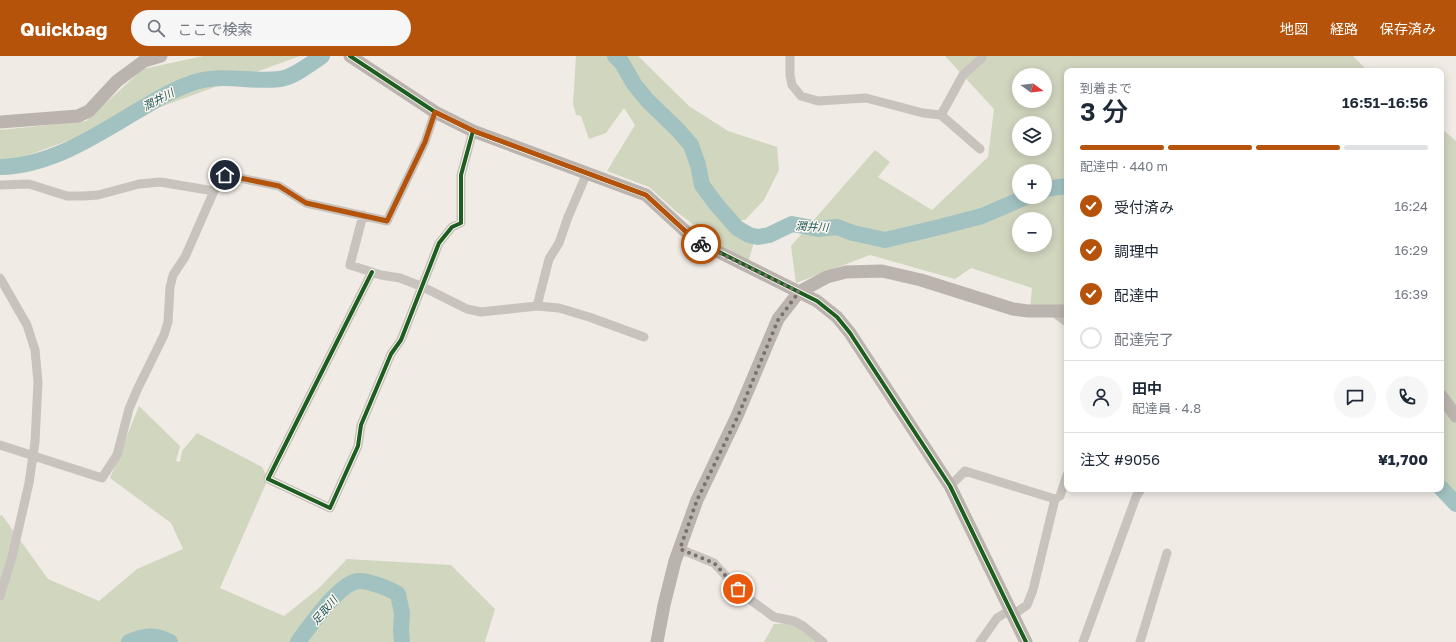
<!DOCTYPE html>
<html lang="ja">
<head>
<meta charset="utf-8">
<style>
	:root { --surface:#fff; --page:#f6f6f7; --text:#1f2937; --muted:#747a83; --line:#e0e1e3; --accent:#b45309 }
	body { margin:0; font-family:"Golos Text","Noto Sans JP",sans-serif; background:var(--page); color:var(--text); height:100vh; display:flex; flex-direction:column; font-size:15px; white-space:nowrap }
	* { box-sizing:border-box; margin:0 }
	p { font-size:13px; color:var(--muted) }
	.icon { flex:none; width:22px; height:22px; fill:none; stroke:currentColor; stroke-width:2; stroke-linecap:round; stroke-linejoin:round }
	.map { position:relative; flex:1; overflow:hidden }
	.details { position:absolute; left:1064px; top:12px; width:380px; height:424px; display:flex; flex-direction:column; background:var(--surface); border-radius:8px; box-shadow:0 2px 10px #0003 }
	.details>* { flex:none }
	.needle { width:26px; rotate:105deg }
	.fabs { position:absolute; left:1012px; top:12px; display:grid; gap:8px }
	.fabs a { display:grid; place-items:center; width:40px; height:40px; border-radius:50%; background:var(--surface); box-shadow:0 2px 10px #0003; font-size:20px }
	.pin { position:absolute; display:grid; place-items:center; width:34px; height:34px; color:#fff; margin:-17px; border:2px solid #fff; border-radius:50%; box-shadow:0 1px 4px #0007 }
	.courier { position:absolute; display:grid; place-items:center; width:40px; height:40px; margin:-20px; border:3px solid #b45309; border-radius:50%; background:#fff; color:#222; box-shadow:0 1px 5px #0007 }
	.headline em { font-style:normal; font-weight:600 }
	.headline div { display:flex; flex-direction:column-reverse }
	.headline { display:flex; align-items:center; justify-content:space-between; height:68px; padding:0 16px }
	h1 { font-size:26px; font-weight:600; line-height:30px }
	.bar { display:grid; grid-template-columns:repeat(4,1fr); gap:6px 4px; align-content:center; height:48px; padding:0 16px }
	.bar i { height:5px; border-radius:3px; background:var(--line) }
	.bar .selected { background:var(--accent) }
	.bar p { grid-column:span 4 }
	.line { display:flex; align-items:center; gap:10px; padding:0 16px; border-top:1px solid var(--line) }
	.line div { flex:1 }
	.round { display:grid; place-items:center; flex:none; width:42px; height:42px; border-radius:21px; background:var(--page) }
	ol { padding:0 16px; list-style:none }
	li { display:flex; align-items:center; gap:12px; height:44px }
	li p { margin-inline-start:auto }
	li .icon { padding:4px; border-radius:50%; background:var(--accent); color:#fff; stroke-width:4 }
	li:last-child { color:var(--muted) }
	li i { width:22px; height:22px; border:2px solid var(--line); border-radius:50% }
	header { display:flex; align-items:center; gap:24px; box-sizing:border-box; height:56px; padding:0 20px; background:var(--accent); color:#fff }
	header strong { font-size:19px }
	nav { display:flex; gap:22px; margin-inline-start:auto; font-size:14px }
	.search { width:280px; height:36px; background:var(--page); display:flex; align-items:center; gap:10px; box-sizing:border-box; padding:0 14px; border-radius:22px; color:var(--muted); font-size:15px }
	.map>svg:first-child { display:block }
	.green { fill:#d1d6bf; fill-rule:evenodd }
	.lines { fill:none; stroke-linecap:round; stroke-linejoin:round }
	.river { stroke:#a1c2c1; stroke-width:16 }
	.street { stroke:#c9c3be; stroke-width:9 }
	.secondary { stroke:#bab3ae; stroke-width:13 }
	.cycleway-casing { stroke:#fbf5ee; stroke-width:6 }
	.cycleway { stroke:#1b5e20; stroke-width:4 }
	.done { stroke:#7a716c; stroke-width:4; stroke-dasharray:0 7.2 }
	.route { stroke:#b45309; stroke-width:5 }
	.labels { text-anchor:middle; dominant-baseline:central; stroke-width:3; stroke-linejoin:round; paint-order:stroke }
	.water-label { font-size:11px; font-style:italic; fill:#1f5a5e; stroke:#fbf5ee }
</style>
</head>
<body>
<header>
<strong>Quickbag</strong>
<div class="search"><svg class="icon" aria-label="search" viewBox="0 0 24 24"><circle cx="10" cy="10" r="6"/><path d="M15 15l6 6"/></svg>ここで検索</div>
<nav><a>地図</a><a>経路</a><a>保存済み</a></nav>
</header>
<div class="map">
<svg width="1456" height="586" viewBox="0 0 1456 586">
	<rect width="100%" height="100%" fill="#f0ebe5"/>
	<path class="green" d="M203 0H300L15 104H0V74L86 65 143 13Z
		M576 0H638L689 50 728 75 777 91 779 114 764 144 745 164 731 165 754 186 749 204 724 191 678 157 649 131 607 115 635 69 624 52 606 77 589 83 581 60 576 59 573 48Z
		M945 0H1353L1368 15H1067V257L1030 252 1032 232 971 212 955 223 870 199 796 227 791 190 875 94 890 106 878 121 932 154 988 101 994 53ZM1019 19H1045V45H1019ZM1019 67H1045V93H1019ZM1019 115H1045V141H1019ZM1019 163H1045V189H1019Z
		M1441 72 1456 85V443L1441 423Z
		M139 350 180 390 176 405 180 406 182 395 197 377 262 411 268 423 220 532 284 560 318 533 347 503 451 509 495 553 485 586H0V460L2 459 48 523 99 545 137 513 183 493 171 467 110 422Z
		M792 567 818 586H764L774 568Z"/>
	<g class="lines">
		<path class="river" d="M615 0 622 7 634 28 648 45 678 74 691 89 698 109 702 129 716 148 737 172 749 179 758 181 769 179 792 168 818 173 837 171 853 177 885 184 940 171 982 160 1026 141
			M0 111C53 110 99 77 144 51 161 41 176 32 195 26 223 17 252 27 280 23 294 21 310 8 322 0
			M1045 133 1067 130
			M1441 432 1456 448
			M129 586C145 579 153 578 170 586
			M298 586C309 571 339 527 358 525 368 524 390 533 398 538L402 557 401 575 402 586"/>
		<path class="street" d="M790 0V19L792 29 801 40 818 45 866 42 923 57 941 59 980 93
			M941 59 963 19 982 2V0
			M0 129 29 128 67 140H84L98 139 139 128 160 126 214 135 185 201 173 219 170 231 168 266 164 279 137 334 129 353 117 399 102 422 0 389
			M214 135 225 119 279 130 306 147 387 165 425 86 435 56
			M363 159 350 209 381 219 400 222 423 231 467 253 481 256 537 250 559 252 589 261 644 281
			M372 216 268 423 330 452 358 390 361 369 391 298 401 284 439 187 452 171 461 167V119L473 75
			M0 222 27 269 35 294 38 326 35 386 29 427 12 501 0 540
			M537 250 549 203 559 187 568 161 587 117
			M1052 255 1067 266
			M950 430 965 415 1055 443
			M680 493 714 507 738 533 752 545 774 561 794 565 803 570 823 586
			M1013 559 1027 549 1033 534 1055 443 1060 440 1067 419
			M980 586 997 562 1010 554
			M1083 586 1136 441 1141 433
			M1140 586 1167 497"/>
		<path class="secondary" d="M350 0 435 56 473 75 646 139 695 184 817 245 837 261 850 277 950 430 1026 586
			M0 66 78 60 89 55 117 25 144 5 161 0
			M1441 340 1456 360
			M657 586 664 549 675 505 697 444 737 360 778 263 799 236 827 221 846 216 882 215 921 224 1013 253 1028 255H1067"/>
		<defs>
			<path id="cycleway" d="M350 0 435 56 473 75 646 139 695 184 817 245 837 261 850 277 950 430 1026 586
				M372 216 268 423 330 452 358 390 361 369 391 298 401 284 439 187 452 171 461 167V119L473 75"/>
		</defs>
		<use href="#cycleway" class="cycleway-casing"/>
		<use href="#cycleway" class="cycleway"/>
	</g>
	<g class="lines">
		<path class="done" d="M701 188 799 236 778 264 738 360 697 444 680 493 714 507 738 533"/>
		<path class="route" d="M225 119 279 130 306 147 387 165 425 86 435 56 474 75 646 139 695 184 701 188"/>
	</g>
	<g class="labels">
		<g class="water-label">
			<text transform="translate(158 43) rotate(-28)">潤井川</text>
			<text transform="translate(812 170) rotate(3)">潤井川</text>
			<text transform="translate(324 554) rotate(-50)">足取川</text>
		</g>
	</g>
</svg>
<div class="fabs">
<a><svg class="needle" viewBox="-14 -14 28 28"><path d="M0-13l5 13h-10z" fill="#e53935"/><path d="M0 13l5-13h-10z" fill="#747a83"/></svg></a>
<a><svg class="icon" aria-label="layers" viewBox="0 0 24 24"><path d="M12 4l9 5-9 5-9-5zM3 14l9 5 9-5"/></svg></a>
<a>+</a>
<a>−</a>
</div>
<div class="pin" style="left:738px;top:533px;background:#ea580c"><svg class="icon" aria-label="bag" viewBox="0 0 24 24"><path d="M5 8h14l-1 12H6zM9 8a3 3 0 0 1 6 0"/></svg></div>
<div class="pin" style="left:225px;top:119px;background:#1f2937"><svg class="icon" aria-label="home" viewBox="0 0 24 24"><path d="M3 11l9-7 9 7M6 9v11h12V9"/></svg></div>
<div class="courier" style="left:701px;top:188px"><svg class="icon" aria-label="bike" viewBox="0 0 24 24"><circle cx="6" cy="16" r="4"/><circle cx="18" cy="16" r="4"/><path d="M6 16l4-8h5l3 8M10 8l3 8H6M13 5h3"/></svg></div>
<section class="details">
<div class="headline"><div><h1>3 分</h1><p>到着まで</p></div><em>16:51–16:56</em></div>
<div class="bar"><i class="selected"></i><i class="selected"></i><i class="selected"></i><i></i><p>配達中 · 440 m</p></div>
<ol>
<li><svg class="icon" aria-label="check" viewBox="0 0 24 24"><path d="M5 12l5 5 9-10"/></svg>受付済み<p>16:24</p></li>
<li><svg class="icon" aria-label="check" viewBox="0 0 24 24"><path d="M5 12l5 5 9-10"/></svg>調理中<p>16:29</p></li>
<li><svg class="icon" aria-label="check" viewBox="0 0 24 24"><path d="M5 12l5 5 9-10"/></svg>配達中<p>16:39</p></li>
<li><i></i>配達完了</li>
</ol>
<div class="line" style="height:72px"><a class="round"><svg class="icon" aria-label="person" viewBox="0 0 24 24"><circle cx="12" cy="8" r="4"/><path d="M4 21q1-7 8-7t8 7"/></svg></a><div><b>田中</b><p>配達員 · 4.8</p></div><a class="round"><svg class="icon" aria-label="chat" viewBox="0 0 24 24"><path d="M4 5h16v11H9l-5 4z"/></svg></a><a class="round"><svg class="icon" aria-label="phone" viewBox="0 0 24 24"><path d="M5 4h4l2 5-3 2q2 4 5 5l2-3 5 2v4C11 20 4 13 5 4z"/></svg></a></div>
<div class="line" style="height:52px"><div>注文 #9056</div><b>¥1,700</b></div>
</section>
</div>
</body>
</html>
